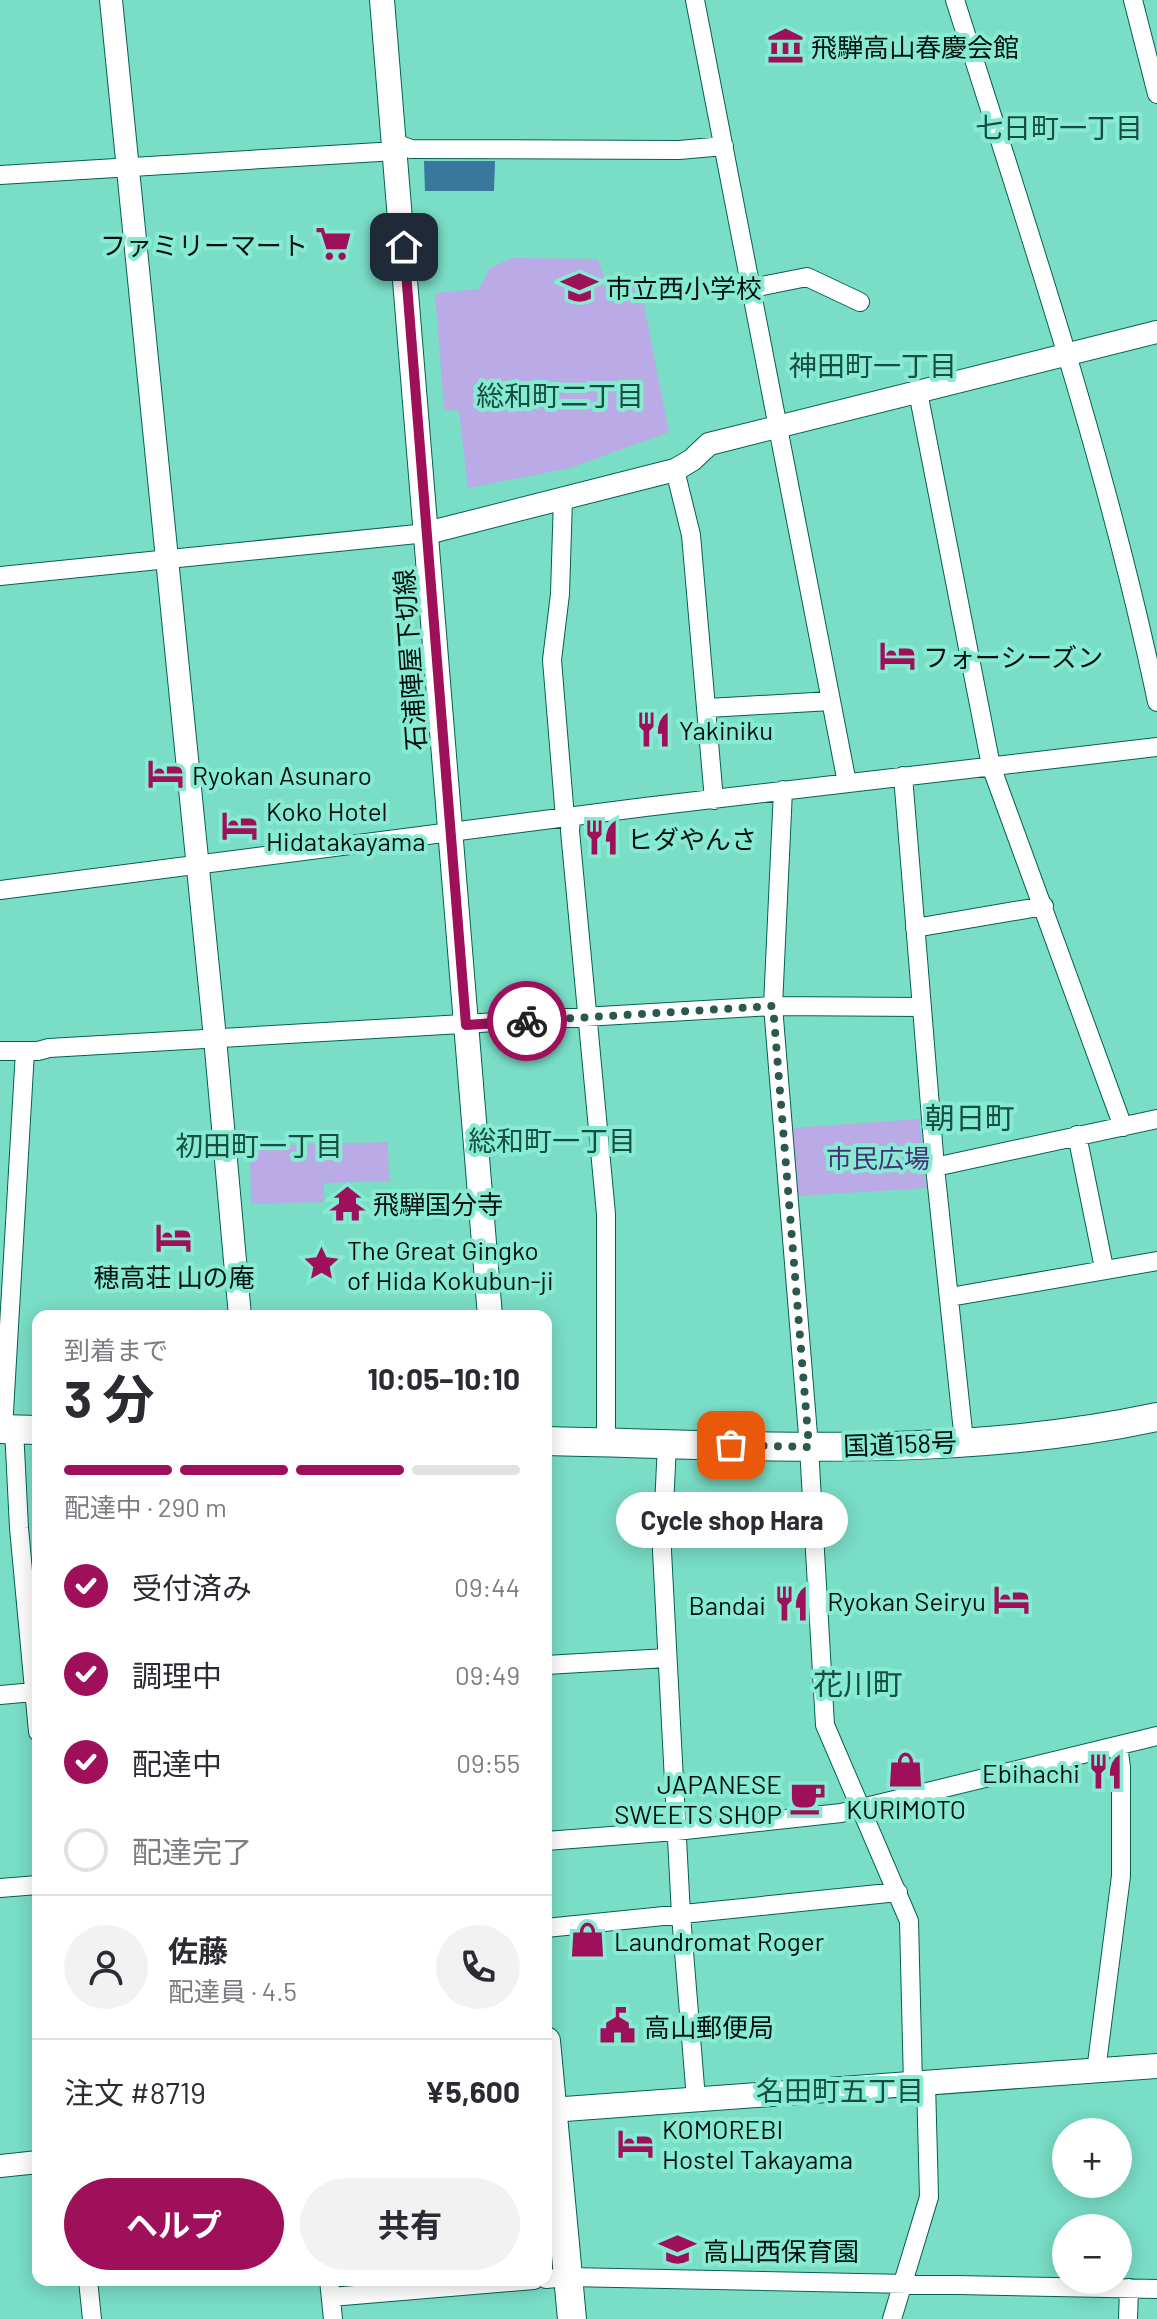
<!DOCTYPE html>
<html lang="ja">
<head>
<meta charset="utf-8">
<style>
	:root { --surface:#fff; --page:#f2f2f3; --text:#2b2b33; --muted:#7c7c81; --line:#e1e1e2; --accent:#9f105b }
	body { margin:0; font-family:Barlow,"Noto Sans JP",sans-serif; background:var(--page); color:var(--text); height:100vh; display:flex; flex-direction:column; font-size:30px; white-space:nowrap }
	* { box-sizing:border-box; margin:0 }
	p { font-size:26px; color:var(--muted) }
	.icon { flex:none; width:44px; height:44px; fill:none; stroke:currentColor; stroke-width:2; stroke-linecap:round; stroke-linejoin:round }
	.map { position:relative; flex:1; overflow:hidden }
	.details { position:absolute; left:32px; top:1310px; width:520px; height:976px; display:flex; flex-direction:column; background:var(--surface); border-radius:16px; box-shadow:0 4px 20px #0003 }
	.details>* { flex:none }
	.fabs { position:absolute; left:1052px; top:2118px; display:grid; gap:16px }
	.fabs a { display:grid; place-items:center; width:80px; height:80px; border-radius:50%; background:var(--surface); box-shadow:0 4px 20px #0003; font-size:40px }
	.pin { position:absolute; display:grid; place-items:center; width:68px; height:68px; color:#fff; margin:-34px; border-radius:16px; box-shadow:0 4px 12px #0006 }
	.courier { position:absolute; display:grid; place-items:center; width:80px; height:80px; margin:-40px; border:6px solid #9f105b; border-radius:50%; background:#fff; color:#222; box-shadow:0 2px 10px #0007 }
	.bubble { position:absolute; height:56px; border-radius:28px; background:var(--surface); box-shadow:0 4px 20px #0003; font-size:26px; font-weight:700; line-height:56px; text-align:center }
	.head em { font-style:normal; font-weight:700 }
	.head div { display:flex; flex-direction:column-reverse }
	.head { display:flex; align-items:center; justify-content:space-between; height:136px; padding:0 32px }
	h1 { font-size:52px; font-weight:700; line-height:60px }
	.bar { display:grid; grid-template-columns:repeat(4,1fr); gap:12px 8px; align-content:center; height:96px; padding:0 32px }
	.bar i { height:10px; border-radius:6px; background:var(--line) }
	.bar .selected { background:var(--accent) }
	.bar p { grid-column:span 4 }
	.line { display:flex; align-items:center; gap:20px; padding:0 32px; border-top:2px solid var(--line) }
	.line div { flex:1 }
	.round { display:grid; place-items:center; flex:none; width:84px; height:84px; border-radius:42px; background:var(--page) }
	ol { padding:0 32px; list-style:none }
	li { display:flex; align-items:center; gap:24px; height:88px }
	li p { margin-inline-start:auto }
	li .icon { padding:8px; border-radius:50%; background:var(--accent); color:#fff; stroke-width:4 }
	li:last-child { color:var(--muted) }
	li i { width:44px; height:44px; border:4px solid var(--line); border-radius:50% }
	.action { display:flex; gap:16px; margin-top:auto; padding:16px 32px }
	.action a { flex:1; height:92px; border-radius:48px; background:var(--accent); color:#fff; font-size:32px; font-weight:700; line-height:92px; text-align:center }
	.action a+a { background:var(--page); color:var(--text) }
	.map>svg:first-child { display:block }
	.green { fill:#baaae5 }
	.water { fill:#39779c }
	.lines { fill:none; stroke-linecap:round; stroke-linejoin:round }
	.minor-casing { stroke:#046152; stroke-width:20 }
	.tertiary-casing { stroke:#046152; stroke-width:24 }
	.secondary-casing { stroke:#046152; stroke-width:26 }
	.primary-casing { stroke:#046152; stroke-width:30 }
	.trunk-casing { stroke:#046152; stroke-width:30 }
	.minor { stroke:#fff; stroke-width:18 }
	.tertiary { stroke:#fff; stroke-width:22 }
	.secondary { stroke:#fff; stroke-width:24 }
	.primary { stroke:#fff; stroke-width:28 }
	.trunk { stroke:#fff; stroke-width:28 }
	.done { stroke:#2b594e; stroke-width:8; stroke-dasharray:0 14.4 }
	.route { stroke:#9f105b; stroke-width:10 }
	.labels { text-anchor:middle; dominant-baseline:central; stroke-width:8; stroke-linejoin:round; paint-order:stroke }
	.poi-label { font-size:26px; fill:#00110d; stroke:#87ebd4; text-anchor:start }
	.street-label { font-size:26px; fill:#00110d; stroke:#87ebd4 }
	.park-label { font-size:26px; fill:#4a3177; stroke:#87ebd4 }
	.neighbourhood-label { font-size:28px; fill:#164e42; stroke:#87ebd4 }
	.quarter-label { font-size:30px; fill:#164e42; stroke:#87ebd4 }
</style>
</head>
<body>
<div class="map">
<svg width="1157" height="2319" viewBox="0 0 1157 2319">
	<rect width="100%" height="100%" fill="#7adec7"/>
	<path class="green" d="M512 258 598 259 607 287 639 280 669 432 570 468 468 488 459 411 444 409 435 293 479 289 490 268Z
		M919 1119 927 1188 798 1196 792 1128Z
		M388 1142 389 1181 324 1183V1202L251 1204 250 1146Z"/>
	<path class="water" d="M424 161H495L494 191H425Z"/>
	<g class="lines">
		<defs>
			<path id="minor" d="M695 0 847 783
				M955 0C1029 232 1107 463 1157 702
				M1133 0 1157 94
				M395 143 411 149 679 150 724 146
				M0 175 396 151
				M752 288 807 277 860 302
				M918 392 991 766 1123 1127
				M675 470 691 535 714 800
				M563 498 560 594 552 660 565 818
				M0 576 427 533
				M708 708 831 701
				M903 776 935 1167 964 1441
				M783 790 773 1006 809 1447 825 1725 909 1921 913 2084
				M571 817 570 831 606 1214V1442
				M0 890 645 807 1157 747
				M915 928 1044 906
				M0 1051H38L49 1048 773 1006 922 1007
				M1077 1135 1104 1268
				M935 1167 1157 1119
				M950 1297 1157 1261
				M3 1429 25 1051
				M14 1429 19 1528 38 1732
				M667 1443 662 1551 681 1915 696 2099
				M546 1665 667 1658
				M0 1695 34 1692
				M546 1841 676 1831 841 1813 1157 1736
				M0 1888 38 1885
				M546 1928 898 1892
				M1096 2071 1121 1876V1767L1118 1746
				M546 2279 568 2277 1157 2289
				M88 2280 92 2319
				M329 2280 333 2319
				M331 2297 534 2280
				M892 2319 929 2197 926 2083
				M1128 2319 1129 2288"/>
			<path id="tertiary" d="M111 0 215 1038 240 1316
				M427 533 675 470 692 460 709 444 1157 332
				M0 2166 38 2162"/>
			<path id="secondary" d="M382 0 490 1316
				M551 2110 1157 2066"/>
			<path id="primary" d="M0 1429 38 1430"/>
			<path id="trunk" d="M546 1441C747 1445 959 1460 1157 1417
				M546 2041 572 2319"/>
		</defs>
		<use href="#minor" class="minor-casing"/>
		<use href="#tertiary" class="tertiary-casing"/>
		<use href="#secondary" class="secondary-casing"/>
		<use href="#primary" class="primary-casing"/>
		<use href="#trunk" class="trunk-casing"/>
		<use href="#minor" class="minor"/>
		<use href="#tertiary" class="tertiary"/>
		<use href="#secondary" class="secondary"/>
		<use href="#primary" class="primary"/>
		<use href="#trunk" class="trunk"/>
	</g>
	<g class="lines">
		<path class="done" d="M527 1021 773 1006 809 1447 731 1445"/>
		<path class="route" d="M404 247 466 1025 527 1021"/>
	</g>
	<defs>
		<symbol id="museum-bare" viewBox="-9 -9 18 18"><path d="M0-6L6-3V-2H-6V-3ZM-5-1h2V3h-2ZM-1-1h2V3h-2ZM3-1h2V3H3ZM-6 4H6V6H-6Z" fill="#9f105b" stroke="#87ebd4" stroke-width="2.5" paint-order="stroke"/></symbol>
		<symbol id="supermarket-bare" viewBox="-9 -9 18 18"><path d="M-6-5.5h2.5l.6 2H6L4.5 2H-2.5L-4.4-4H-6ZM-1.5 3.2a1.3 1.3 0 1 0 .1 0ZM3 3.2a1.3 1.3 0 1 0 .1 0Z" fill="#9f105b" stroke="#87ebd4" stroke-width="2.5" paint-order="stroke"/></symbol>
		<symbol id="school-bare" viewBox="-9 -9 18 18"><path d="M0-5L7-2L0 1L-7-2ZM-4 1L0 2.5L4 1V4Q0 6-4 4Z" fill="#9f105b" stroke="#87ebd4" stroke-width="2.5" paint-order="stroke"/></symbol>
		<symbol id="hotel-bare" viewBox="-9 -9 18 18"><path d="M-6-4.5h1.5V1H6V5H4.5V3h-9V5H-6ZM-4 0a1.8 1.8 0 1 1 3.6 0ZM.5 0V-2.5h3Q6-2.5 6 0Z" fill="#9f105b" stroke="#87ebd4" stroke-width="2.5" paint-order="stroke"/></symbol>
		<symbol id="restaurant-bare" viewBox="-9 -9 18 18"><path d="M-5-6h1v4h1v-4h1v4h1v-4h1v5L-1.5 .5V6h-2V.5L-5-1ZM5-6V6H3V1.5H1.5Q1.5-4 5-6Z" fill="#9f105b" stroke="#87ebd4" stroke-width="2.5" paint-order="stroke"/></symbol>
		<symbol id="temple-bare" viewBox="-9 -9 18 18"><path d="M0-6L5-2H3V0L6.5 2.5H4V6H1.5V3h-3V6H-4V2.5H-6.5L-3 0V-2H-5Z" fill="#9f105b" stroke="#87ebd4" stroke-width="2.5" paint-order="stroke"/></symbol>
		<symbol id="sight-bare" viewBox="-9 -9 18 18"><path d="M0-6L1.8-2.2L6-1.7L2.9 1.2L3.7 5.4L0 3.3L-3.7 5.4L-2.9 1.2L-6-1.7L-1.8-2.2Z" fill="#9f105b" stroke="#87ebd4" stroke-width="2.5" paint-order="stroke"/></symbol>
		<symbol id="shop-bare" viewBox="-9 -9 18 18"><path d="M-5-2.5h2.3a2.7 3.5 0 0 1 5.4 0H5L5.5 6h-11ZM-1.5-2.5h3a1.5 2.3 0 0 0-3 0Z" fill="#9f105b" stroke="#87ebd4" stroke-width="2.5" paint-order="stroke"/></symbol>
		<symbol id="cafe-bare" viewBox="-9 -9 18 18"><path d="M-5.5-4.5H6V0H3Q3 3.5 0 3.5H-2.5Q-5.5 3.5-5.5 0ZM3-3.2v2h1.7v-2ZM-6 4.5H4V6H-6Z" fill="#9f105b" stroke="#87ebd4" stroke-width="2.5" paint-order="stroke"/></symbol>
		<symbol id="civic-bare" viewBox="-9 -9 18 18"><path d="M-.6-6.5H3V-4.5H.6V-3L4-1V1h2V6H-6V1h2V-1L-.6-3ZM-1.2 2.5V6h2.4V2.5Z" fill="#9f105b" stroke="#87ebd4" stroke-width="2.5" paint-order="stroke"/></symbol>
	</defs>
	<g fill-rule="evenodd">
		<use href="#museum-bare" x="760" y="20" width="51" height="51"/>
		<use href="#supermarket-bare" x="308" y="218" width="51" height="51"/>
		<use href="#school-bare" x="554" y="262" width="51" height="51"/>
		<use href="#hotel-bare" x="872" y="630" width="51" height="51"/>
		<use href="#restaurant-bare" x="628" y="704" width="51" height="51"/>
		<use href="#hotel-bare" x="140" y="748" width="51" height="51"/>
		<use href="#hotel-bare" x="214" y="800" width="51" height="51"/>
		<use href="#restaurant-bare" x="576" y="812" width="51" height="51"/>
		<use href="#temple-bare" x="322" y="1178" width="51" height="51"/>
		<use href="#hotel-bare" x="148" y="1212" width="51" height="51"/>
		<use href="#sight-bare" x="296" y="1238" width="51" height="51"/>
		<use href="#hotel-bare" x="986" y="1574" width="51" height="51"/>
		<use href="#restaurant-bare" x="766" y="1578" width="51" height="51"/>
		<use href="#shop-bare" x="880" y="1744" width="51" height="51"/>
		<use href="#restaurant-bare" x="1080" y="1746" width="51" height="51"/>
		<use href="#cafe-bare" x="782" y="1772" width="51" height="51"/>
		<use href="#shop-bare" x="562" y="1914" width="51" height="51"/>
		<use href="#civic-bare" x="592" y="2000" width="51" height="51"/>
		<use href="#hotel-bare" x="610" y="2118" width="51" height="51"/>
		<use href="#school-bare" x="652" y="2224" width="51" height="51"/>
	</g>
	<g class="labels">
		<g class="poi-label">
			<text x="811" y="46">飛騨高山春慶会館</text>
			<text x="308" y="244" text-anchor="end">ファミリーマート</text>
			<text x="606" y="287">市立西小学校</text>
			<text x="923" y="656">フォーシーズン</text>
			<text x="679" y="729">Yakiniku</text>
			<text x="192" y="774">Ryokan Asunaro</text>
			<text x="266" y="810">Koko Hotel<tspan x="266" dy="30">Hidatakayama</tspan></text>
			<text x="627" y="838">ヒダやんさ</text>
			<text x="373" y="1203">飛騨国分寺</text>
			<text x="347" y="1249">The Great Gingko<tspan x="347" dy="30">of Hida Kokubun-ji</tspan></text>
			<text x="174" y="1276" text-anchor="middle">穂高荘 山の庵</text>
			<text x="986" y="1600" text-anchor="end">Ryokan Seiryu</text>
			<text x="766" y="1604" text-anchor="end">Bandai</text>
			<text x="1080" y="1772" text-anchor="end">Ebihachi</text>
			<text x="782" y="1783" text-anchor="end">JAPANESE<tspan x="782" dy="30">SWEETS SHOP</tspan></text>
			<text x="906" y="1808" text-anchor="middle">KURIMOTO</text>
			<text x="614" y="1940">Laundromat Roger</text>
			<text x="644" y="2026">高山郵便局</text>
			<text x="662" y="2128">KOMOREBI<tspan x="662" dy="30">Hostel Takayama</tspan></text>
			<text x="703" y="2250">高山西保育園</text>
		</g>
		<g class="street-label">
			<text transform="translate(409 660) rotate(-94)">石浦陣屋下切線</text>
			<text transform="translate(900 1443) rotate(-2)">国道158号</text>
		</g>
		<g class="park-label">
			<text x="878" y="1157">市民広場</text>
		</g>
		<g class="neighbourhood-label">
			<text x="1059" y="127">七日町一丁目</text>
			<text x="873" y="365">神田町一丁目</text>
			<text x="560" y="395">総和町二丁目</text>
			<text x="552" y="1140">総和町一丁目</text>
			<text x="259" y="1145">初田町一丁目</text>
			<text x="840" y="2090">名田町五丁目</text>
		</g>
		<g class="quarter-label">
			<text x="970" y="1117">朝日町</text>
			<text x="858" y="1683">花川町</text>
		</g>
	</g>
</svg>
<div class="fabs">
<a>+</a>
<a>−</a>
</div>
<div class="pin" style="left:731px;top:1445px;background:#ea580c"><svg class="icon" aria-label="bag" viewBox="0 0 24 24"><path d="M5 8h14l-1 12H6zM9 8a3 3 0 0 1 6 0"/></svg></div>
<div class="pin" style="left:404px;top:247px;background:#1f2937"><svg class="icon" aria-label="home" viewBox="0 0 24 24"><path d="M3 11l9-7 9 7M6 9v11h12V9"/></svg></div>
<div class="courier" style="left:527px;top:1021px"><svg class="icon" aria-label="bike" viewBox="0 0 24 24"><circle cx="6" cy="16" r="4"/><circle cx="18" cy="16" r="4"/><path d="M6 16l4-8h5l3 8M10 8l3 8H6M13 5h3"/></svg></div>
<div class="bubble" style="left:616px;top:1492px;width:232px">Cycle shop Hara</div>
<section class="details">
<div class="head"><div><h1>3 分</h1><p>到着まで</p></div><em>10:05–10:10</em></div>
<div class="bar"><i class="selected"></i><i class="selected"></i><i class="selected"></i><i></i><p>配達中 · 290 m</p></div>
<ol>
<li><svg class="icon" aria-label="check" viewBox="0 0 24 24"><path d="M5 12l5 5 9-10"/></svg>受付済み<p>09:44</p></li>
<li><svg class="icon" aria-label="check" viewBox="0 0 24 24"><path d="M5 12l5 5 9-10"/></svg>調理中<p>09:49</p></li>
<li><svg class="icon" aria-label="check" viewBox="0 0 24 24"><path d="M5 12l5 5 9-10"/></svg>配達中<p>09:55</p></li>
<li><i></i>配達完了</li>
</ol>
<div class="line" style="height:144px"><a class="round"><svg class="icon" aria-label="person" viewBox="0 0 24 24"><circle cx="12" cy="8" r="4"/><path d="M4 21q1-7 8-7t8 7"/></svg></a><div><b>佐藤</b><p>配達員 · 4.5</p></div><a class="round"><svg class="icon" aria-label="phone" viewBox="0 0 24 24"><path d="M5 4h4l2 5-3 2q2 4 5 5l2-3 5 2v4C11 20 4 13 5 4z"/></svg></a></div>
<div class="line" style="height:104px"><div>注文 #8719</div><b>¥5,600</b></div>
<div class="action"><a>ヘルプ</a><a>共有</a></div>
</section>
</div>
</body>
</html>
